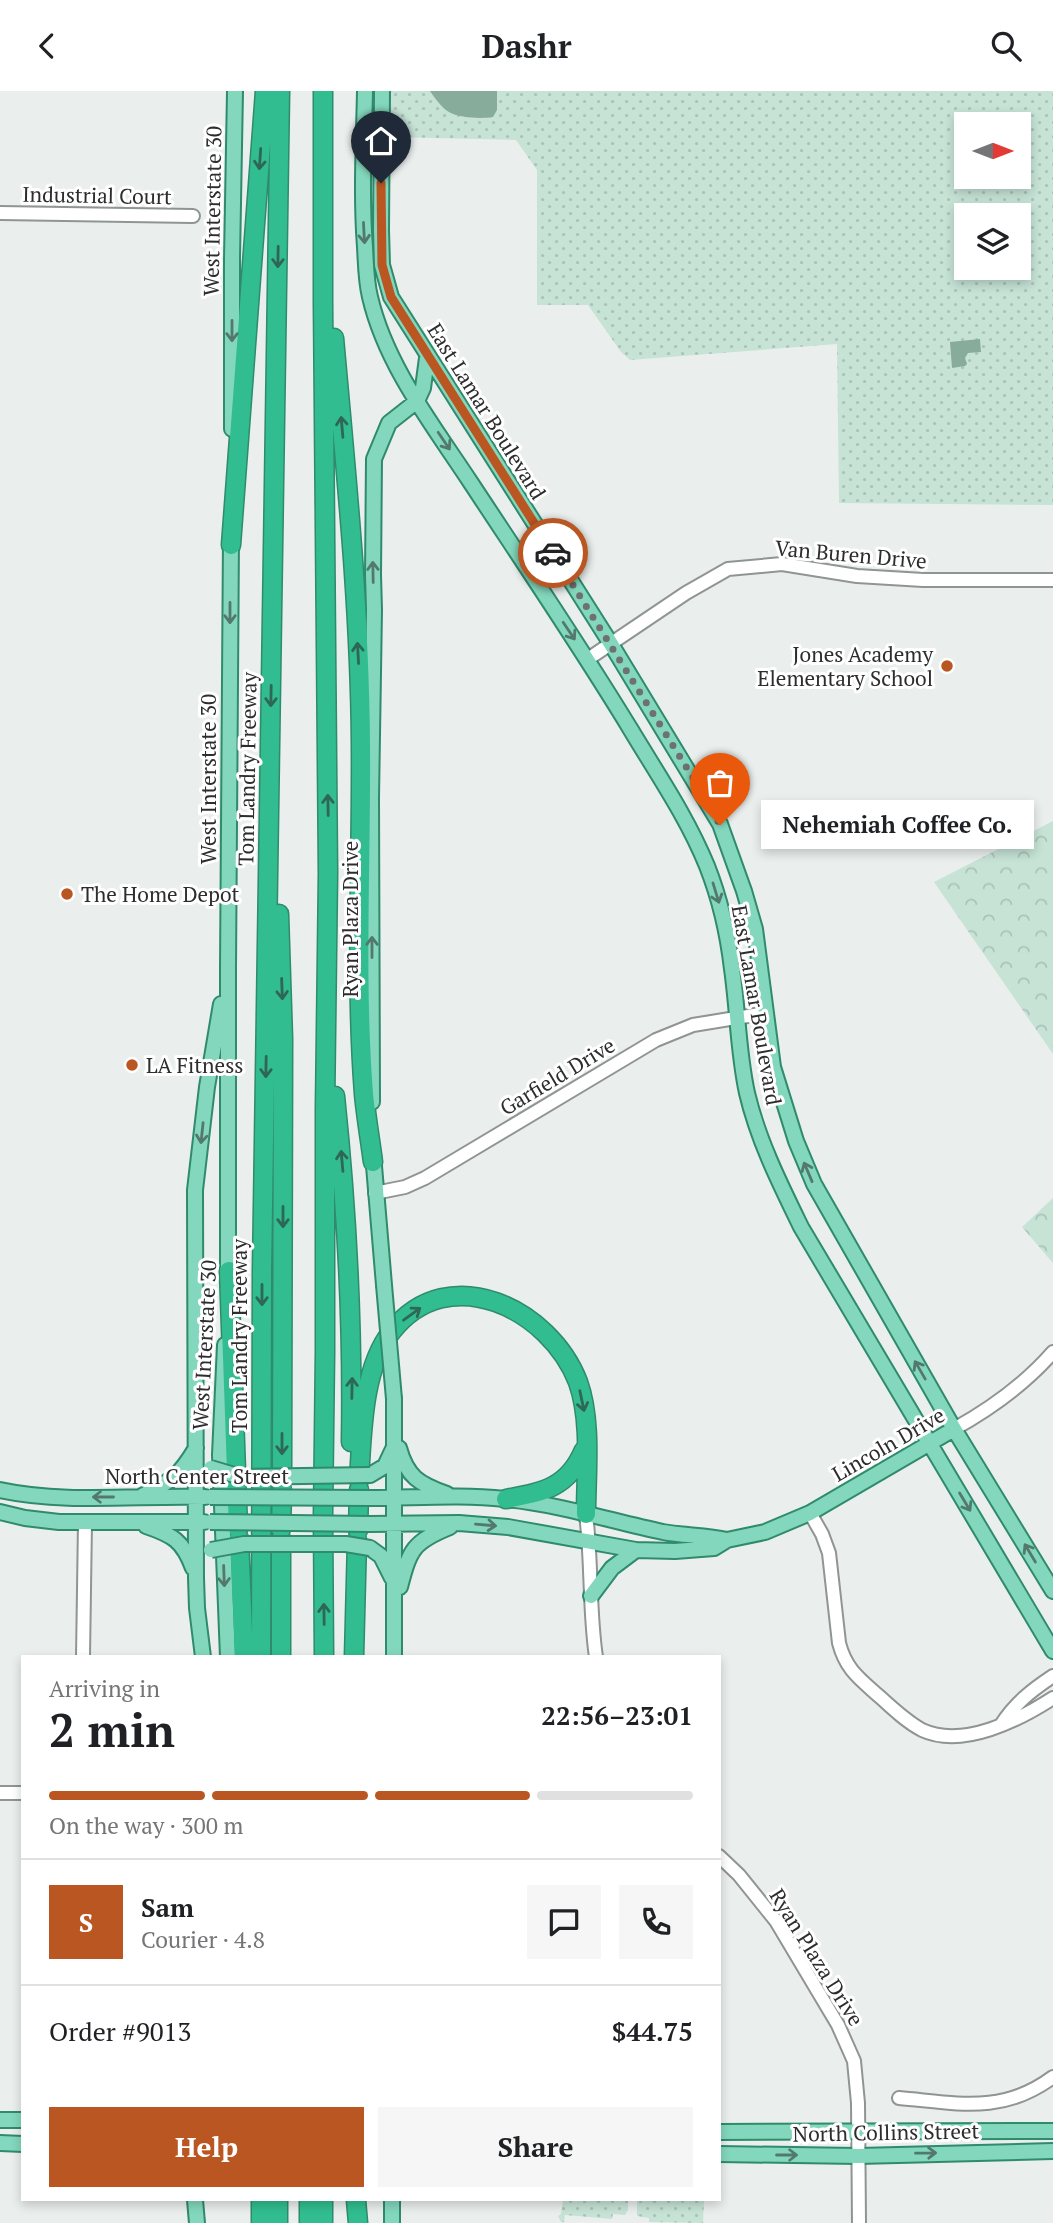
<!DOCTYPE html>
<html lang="en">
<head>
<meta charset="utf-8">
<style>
	:root { --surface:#fff; --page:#f6f6f6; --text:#202124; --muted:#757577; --line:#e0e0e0; --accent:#ba5621 }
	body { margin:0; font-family:"PT Serif",serif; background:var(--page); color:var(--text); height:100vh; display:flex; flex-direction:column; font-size:26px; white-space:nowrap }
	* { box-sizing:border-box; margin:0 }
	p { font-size:23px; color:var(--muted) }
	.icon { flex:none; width:38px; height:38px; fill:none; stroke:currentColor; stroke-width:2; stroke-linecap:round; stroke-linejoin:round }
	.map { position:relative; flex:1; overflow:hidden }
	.side { position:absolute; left:21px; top:1564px; width:700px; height:546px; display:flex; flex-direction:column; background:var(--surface); border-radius:0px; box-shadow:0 4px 10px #0003 }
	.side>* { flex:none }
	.needle { width:46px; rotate:90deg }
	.buttons { position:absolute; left:954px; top:21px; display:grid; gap:14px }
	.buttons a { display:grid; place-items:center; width:77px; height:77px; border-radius:0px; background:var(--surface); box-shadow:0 4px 10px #0003; font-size:35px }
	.pin { position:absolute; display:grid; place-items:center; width:60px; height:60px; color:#fff; margin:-72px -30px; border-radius:50% 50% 50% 0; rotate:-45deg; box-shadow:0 0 7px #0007 }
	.pin .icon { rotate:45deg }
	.courier { position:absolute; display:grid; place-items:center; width:70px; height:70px; margin:-35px; border:5px solid #ba5621; border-radius:50%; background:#fff; color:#222; box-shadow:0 2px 9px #0007 }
	.bubble { position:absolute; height:49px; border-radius:0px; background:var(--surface); box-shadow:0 4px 10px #0003; font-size:23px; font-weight:800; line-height:49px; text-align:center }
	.head em { font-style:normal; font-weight:800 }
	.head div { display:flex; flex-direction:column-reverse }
	.head { display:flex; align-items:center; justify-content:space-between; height:119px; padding:0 28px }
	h1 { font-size:46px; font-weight:800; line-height:52px }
	.bar { display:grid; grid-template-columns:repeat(4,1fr); gap:10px 7px; align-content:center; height:84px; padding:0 28px }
	.bar i { height:9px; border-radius:5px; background:var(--line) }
	.bar .active { background:var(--accent) }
	.bar p { grid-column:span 4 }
	.line { display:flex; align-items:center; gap:18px; padding:0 28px; border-top:2px solid var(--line) }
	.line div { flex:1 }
	.round { display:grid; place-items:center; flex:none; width:74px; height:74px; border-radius:0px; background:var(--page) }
	.action { display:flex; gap:14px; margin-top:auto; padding:14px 28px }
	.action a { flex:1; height:80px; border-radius:0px; background:var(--accent); color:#fff; font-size:28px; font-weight:800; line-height:80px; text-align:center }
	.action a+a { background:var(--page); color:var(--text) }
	header { display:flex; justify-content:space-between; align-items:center; height:91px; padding:0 28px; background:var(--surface); font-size:32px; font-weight:800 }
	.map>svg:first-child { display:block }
	.grass { fill:url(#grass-dots); fill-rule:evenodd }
	.park { fill:url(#park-crowns) }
	.water { fill:#87ac9b }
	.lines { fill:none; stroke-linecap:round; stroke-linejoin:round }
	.minor-casing { stroke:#909492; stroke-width:16 }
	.major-casing { stroke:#2f8b6c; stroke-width:18 }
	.highway-casing { stroke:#2f8b6c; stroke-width:21 }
	.minor { stroke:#fff; stroke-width:12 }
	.major { stroke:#83d7bc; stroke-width:14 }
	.highway { stroke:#31bd8f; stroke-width:18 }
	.major-bridge-casing { stroke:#2f8b6c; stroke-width:18; stroke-linecap:butt }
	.major-bridge { stroke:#83d7bc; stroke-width:14 }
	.oneway { stroke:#2e6754 }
	.oneway2 { stroke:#53796d }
	.done { stroke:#6e7170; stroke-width:7; stroke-dasharray:0 12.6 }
	.route { stroke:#ba5621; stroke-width:9 }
	.poi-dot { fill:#ba5621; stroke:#fff; stroke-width:2.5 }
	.labels { text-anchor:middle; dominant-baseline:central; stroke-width:6; stroke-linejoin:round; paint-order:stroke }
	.street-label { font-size:21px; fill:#2c2d2c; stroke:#fff }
	.poi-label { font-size:21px; fill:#2c2d2c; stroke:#fff; text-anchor:start }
</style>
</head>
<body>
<header><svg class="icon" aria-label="back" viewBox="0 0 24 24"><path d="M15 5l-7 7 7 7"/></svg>Dashr<svg class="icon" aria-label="search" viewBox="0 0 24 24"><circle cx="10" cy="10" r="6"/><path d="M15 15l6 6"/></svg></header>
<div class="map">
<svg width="1053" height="2132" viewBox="0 0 1053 2132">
	<defs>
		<pattern id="grass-dots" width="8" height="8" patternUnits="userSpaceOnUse" patternTransform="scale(1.75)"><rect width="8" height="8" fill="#c6e3d6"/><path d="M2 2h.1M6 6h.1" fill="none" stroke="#aac3b8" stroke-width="1.8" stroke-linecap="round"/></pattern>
		<pattern id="park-crowns" width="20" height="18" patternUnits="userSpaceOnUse" patternTransform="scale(1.75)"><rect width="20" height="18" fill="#c6e3d6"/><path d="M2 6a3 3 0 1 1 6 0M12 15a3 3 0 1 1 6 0" fill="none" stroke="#aac3b8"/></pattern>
	</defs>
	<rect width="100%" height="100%" fill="#eaefed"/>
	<path class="grass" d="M390 0H1053V414L839 412 837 253 630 269 621 261 588 214H537V79L516 49 390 46ZM966 33H1018V86H966ZM966 124H1018V177H966Z
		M563 2109H628V2119L625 2124 613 2123 612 2128 565 2124 564 2131H561L558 2125 561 2123Z
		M637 2109H704L703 2132 649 2131V2127L637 2125Z"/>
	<path class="park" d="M1053 730V963L934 791Z
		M1053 1107V1172L1022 1136Z"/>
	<path class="water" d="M430 0H497V19L493 26C482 28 459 27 449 21 442 17 434 6 430 0Z
		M980 248 981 261 968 262 965 267 967 273 965 275 952 277 950 251Z"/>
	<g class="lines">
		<defs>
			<path id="minor" d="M0 122 193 125
				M588 568 686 502 728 478 782 473 857 485 923 489H1053
				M375 1102 405 1096 425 1087 656 949 693 934 766 922
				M954 1338C990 1318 1026 1292 1053 1261
				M810 1422 822 1443 829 1462 839 1552C846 1579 860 1588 880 1606 893 1618 907 1631 922 1639 963 1658 1019 1629 1053 1607
				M586 1423C592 1471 589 1519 596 1566
				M83 1566 85 1431
				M1001 1634C1015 1612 1032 1599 1053 1585
				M0 1702H23
				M719 1765 739 1784 776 1830 838 1934 854 1970 858 2012 859 2132
				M899 2007C957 2012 1002 2024 1053 1986"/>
			<path id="major" d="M365 0C364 52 361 104 365 156 366 173 366 190 370 206 386 275 433 334 471 392 525 474 580 555 631 639 658 684 687 726 707 775 720 808 728 843 732 878 738 920 738 961 747 1002 758 1049 780 1093 801 1136L1053 1560
				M382 0 381 139 382 174 391 206 611 553 720 733 744 800 755 838 773 976 796 1050 814 1093 954 1338 1053 1500
				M232 338V168L235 0
				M372 1011 371 707 374 519 373 484 374 368 389 332 417 310 423 297 427 267
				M373 1063 384 1194
				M228 1189V877L231 446
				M225 1254 220 1364 228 1566
				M394 1308V1566
				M399 1357C407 1386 419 1393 447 1403
				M370 1384 385 1375 393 1358
				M0 1399C65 1413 138 1404 205 1406
				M142 1405C172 1389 178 1387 196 1357
				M370 1407C414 1407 460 1403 505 1408 558 1413 611 1430 663 1441 685 1445 706 1444 727 1449
				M0 1421 25 1427 59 1431H204
				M370 1433 459 1432 508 1436 636 1459 675 1460 714 1457 727 1449 765 1441 810 1422 954 1338
				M146 1435C173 1444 183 1450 193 1477
				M370 1457 381 1465 392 1487
				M400 1496C410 1458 413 1451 450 1436
				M591 1505 612 1477 636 1459
				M203 1566 197 1517 196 1487 195 1099 207 996 221 913
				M0 2029H23
				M719 2041 1053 2040
				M0 2052 23 2053
				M719 2063 858 2065 1053 2060
				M195 2109 197 2132
				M392 2132V2109"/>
			<path id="highway" d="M323 0V212L328 782 325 1018V1261L323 1426 324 1566
				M334 247C346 382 360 517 361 653 362 770 355 886 364 1003 366 1025 370 1048 373 1071
				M231 454 265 0
				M279 823 283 948 282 1390
				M335 1005C347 1120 353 1235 351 1351
				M229 1180 238 1438
				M359 1389C362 1343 362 1277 392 1240 449 1168 550 1218 578 1291 592 1330 586 1382 586 1423
				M506 1408C543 1401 568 1397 584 1359
				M281 1438 282 1399
				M358 1439 359 1399
				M239 1448 244 1566
				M261 1566 262 1179 280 0
				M281 1566V1448
				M354 1566 357 1449
				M323 2109V2132
				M356 2109 358 2132
				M261 2132V2109
				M278 2132V2109
				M309 2132V2109"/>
		</defs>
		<use href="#minor" class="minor-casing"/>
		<use href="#major" class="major-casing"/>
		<use href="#highway" class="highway-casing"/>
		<use href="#minor" class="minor"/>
		<use href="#major" class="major"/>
		<use href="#highway" class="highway"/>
		<defs>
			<path id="major-bridge" d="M384 1194 394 1308
				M211 1377 241 1386 370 1384
				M210 1406 370 1407
				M210 1431 370 1433
				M211 1459 244 1453H346L370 1457"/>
		</defs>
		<use href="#major-bridge" class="major-bridge-casing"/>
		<use href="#major-bridge" class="major-bridge"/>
	</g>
	<defs><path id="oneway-shaft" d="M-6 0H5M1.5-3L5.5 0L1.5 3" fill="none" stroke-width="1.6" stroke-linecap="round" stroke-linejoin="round" transform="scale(1.75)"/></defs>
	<g class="oneway">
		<use href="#oneway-shaft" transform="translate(260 68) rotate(94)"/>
		<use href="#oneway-shaft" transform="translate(278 166) rotate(91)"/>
		<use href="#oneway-shaft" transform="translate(342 336) rotate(-95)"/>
		<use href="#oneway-shaft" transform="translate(358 562) rotate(-93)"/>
		<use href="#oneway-shaft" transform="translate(271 605) rotate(91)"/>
		<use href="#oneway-shaft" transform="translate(328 714) rotate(-91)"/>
		<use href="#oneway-shaft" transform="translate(282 898) rotate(88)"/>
		<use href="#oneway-shaft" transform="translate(266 976) rotate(91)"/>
		<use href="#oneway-shaft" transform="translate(342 1070) rotate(-95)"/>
		<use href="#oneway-shaft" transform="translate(283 1126) rotate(90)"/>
		<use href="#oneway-shaft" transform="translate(262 1204) rotate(90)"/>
		<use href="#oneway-shaft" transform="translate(412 1223) rotate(-36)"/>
		<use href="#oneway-shaft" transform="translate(352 1297) rotate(-89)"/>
		<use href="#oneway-shaft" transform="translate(582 1310) rotate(78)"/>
		<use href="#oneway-shaft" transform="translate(282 1353) rotate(90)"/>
		<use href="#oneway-shaft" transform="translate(324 1523) rotate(-91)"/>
	</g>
	<g class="oneway2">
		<use href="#oneway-shaft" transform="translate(364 142) rotate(87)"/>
		<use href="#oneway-shaft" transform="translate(232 240) rotate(90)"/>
		<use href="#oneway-shaft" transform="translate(444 350) rotate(56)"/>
		<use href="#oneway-shaft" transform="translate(373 481) rotate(-91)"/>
		<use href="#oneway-shaft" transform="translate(230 522) rotate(90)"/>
		<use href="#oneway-shaft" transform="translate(569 540) rotate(56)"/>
		<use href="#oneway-shaft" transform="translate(716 802) rotate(73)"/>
		<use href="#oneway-shaft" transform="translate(372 856) rotate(-90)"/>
		<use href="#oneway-shaft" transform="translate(202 1042) rotate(96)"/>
		<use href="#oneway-shaft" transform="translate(808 1081) rotate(-113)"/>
		<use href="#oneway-shaft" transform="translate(920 1279) rotate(-120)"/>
		<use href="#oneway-shaft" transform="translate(103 1406) rotate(-180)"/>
		<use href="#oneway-shaft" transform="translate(965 1411) rotate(59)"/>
		<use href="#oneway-shaft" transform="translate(486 1434) rotate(5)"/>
		<use href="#oneway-shaft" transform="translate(1030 1462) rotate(-121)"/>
		<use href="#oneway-shaft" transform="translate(224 1485) rotate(88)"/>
		<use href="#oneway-shaft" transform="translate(926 2062) rotate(-1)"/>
		<use href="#oneway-shaft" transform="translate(787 2064)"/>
	</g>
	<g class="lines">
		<path class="done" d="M553 462 710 714 720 734"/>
		<path class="route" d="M381 92 382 174 391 206 553 462"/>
	</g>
	<g class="poi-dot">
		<circle cx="947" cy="575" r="7"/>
		<circle cx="67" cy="803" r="7"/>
		<circle cx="132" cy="974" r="7"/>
	</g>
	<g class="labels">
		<g class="street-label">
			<text transform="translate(97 104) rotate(1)">Industrial Court</text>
			<text transform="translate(212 120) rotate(-89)">West Interstate 30</text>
			<text transform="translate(487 320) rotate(58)">East Lamar Boulevard</text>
			<text transform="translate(851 463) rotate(5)">Van Buren Drive</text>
			<text transform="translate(247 678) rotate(-89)">Tom Landry Freeway</text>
			<text transform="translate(208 688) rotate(-90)">West Interstate 30</text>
			<text transform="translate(350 828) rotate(-90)">Ryan Plaza Drive</text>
			<text transform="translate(757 914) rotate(80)">East Lamar Boulevard</text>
			<text transform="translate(557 985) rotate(-31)">Garfield Drive</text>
			<text transform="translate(239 1245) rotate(-90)">Tom Landry Freeway</text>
			<text transform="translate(204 1254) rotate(-87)">West Interstate 30</text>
			<text transform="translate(888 1353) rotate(-30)">Lincoln Drive</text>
			<text x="197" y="1385">North Center Street</text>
			<text transform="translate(817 1866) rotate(58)">Ryan Plaza Drive</text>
			<text transform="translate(886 2041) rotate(-1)">North Collins Street</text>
		</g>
		<g class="poi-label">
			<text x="933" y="563" text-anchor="end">Jones Academy<tspan x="933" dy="24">Elementary School</tspan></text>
			<text x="81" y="803">The Home Depot</text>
			<text x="146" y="974">LA Fitness</text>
		</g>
	</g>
</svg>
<div class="buttons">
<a><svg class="needle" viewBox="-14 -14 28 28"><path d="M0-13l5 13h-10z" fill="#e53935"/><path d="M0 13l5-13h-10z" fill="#757577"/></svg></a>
<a><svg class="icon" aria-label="layers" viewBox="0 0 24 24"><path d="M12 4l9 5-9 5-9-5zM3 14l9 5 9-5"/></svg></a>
</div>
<div class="pin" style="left:720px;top:734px;background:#ea580c"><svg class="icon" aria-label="bag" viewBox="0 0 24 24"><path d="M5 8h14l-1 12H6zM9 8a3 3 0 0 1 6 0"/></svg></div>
<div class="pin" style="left:381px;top:92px;background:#1f2937"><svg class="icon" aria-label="home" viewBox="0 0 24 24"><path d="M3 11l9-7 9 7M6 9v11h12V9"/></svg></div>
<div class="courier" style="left:553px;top:462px"><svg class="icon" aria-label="car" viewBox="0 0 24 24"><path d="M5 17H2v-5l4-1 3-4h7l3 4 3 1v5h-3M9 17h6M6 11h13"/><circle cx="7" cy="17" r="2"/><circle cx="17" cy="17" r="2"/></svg></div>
<div class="bubble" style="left:761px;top:709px;width:273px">Nehemiah Coffee Co.</div>
<section class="side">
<div class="head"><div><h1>2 min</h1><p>Arriving in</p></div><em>22:56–23:01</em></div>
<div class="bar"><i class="active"></i><i class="active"></i><i class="active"></i><i></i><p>On the way · 300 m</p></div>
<div class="line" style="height:126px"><b class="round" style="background:var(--accent);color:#fff">S</b><div><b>Sam</b><p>Courier · 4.8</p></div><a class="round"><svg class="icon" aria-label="chat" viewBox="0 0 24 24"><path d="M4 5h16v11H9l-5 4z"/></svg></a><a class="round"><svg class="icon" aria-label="phone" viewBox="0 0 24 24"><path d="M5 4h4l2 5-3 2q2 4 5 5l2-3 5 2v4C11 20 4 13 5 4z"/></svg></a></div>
<div class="line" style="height:91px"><div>Order #9013</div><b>$44.75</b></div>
<div class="action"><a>Help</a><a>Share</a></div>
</section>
</div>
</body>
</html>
